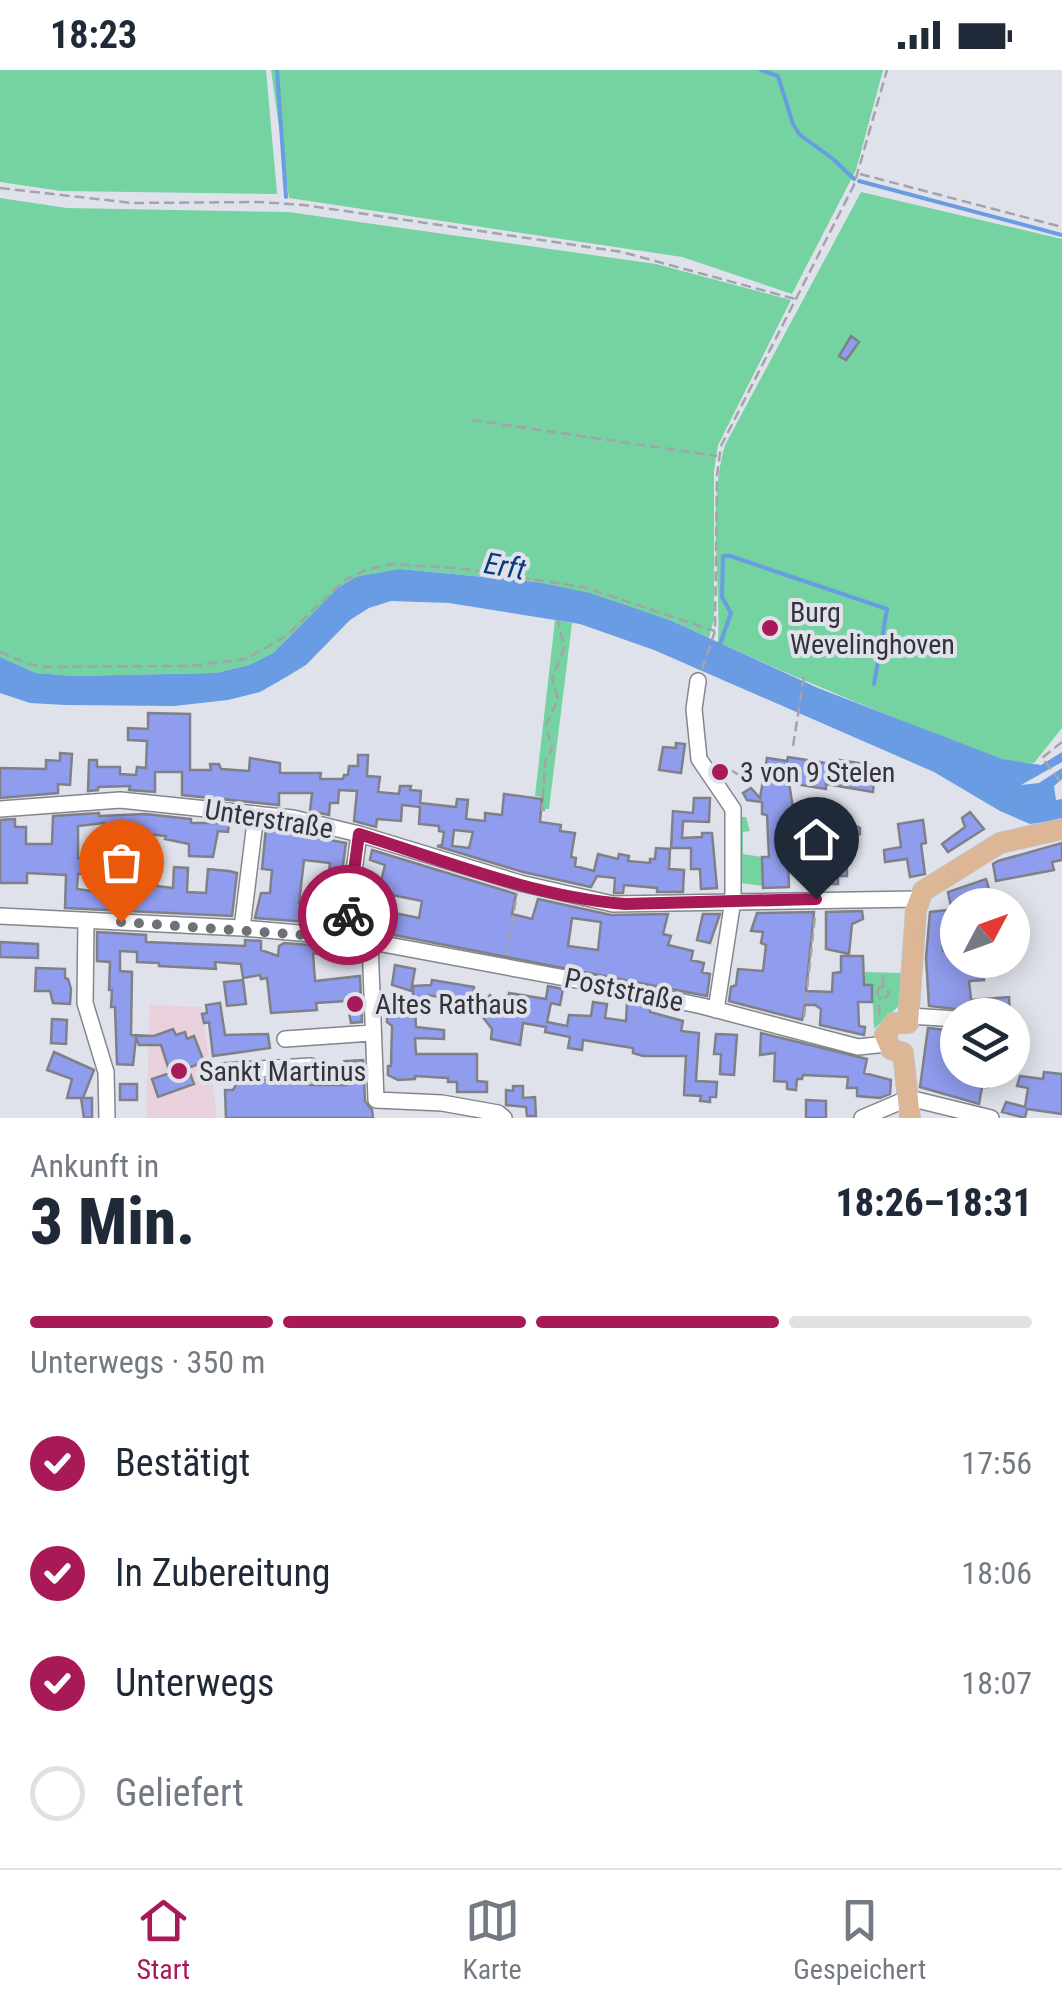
<!DOCTYPE html>
<html lang="de">
<head>
<meta charset="utf-8">
<style>
	:root { --surface:#fff; --page:#f2f2f3; --text:#1f2937; --muted:#747a83; --line:#e0e1e3; --accent:#a81958 }
	body { margin:0; font-family:"Roboto Condensed",sans-serif; background:var(--page); color:var(--text); height:100vh; display:flex; flex-direction:column; font-size:38px; white-space:nowrap }
	* { box-sizing:border-box; margin:0 }
	p { font-size:32px; color:var(--muted) }
	.icon { flex:none; width:55px; height:55px; fill:none; stroke:currentColor; stroke-width:2; stroke-linecap:round; stroke-linejoin:round }
	.map { position:relative; height:1048px; overflow:hidden }
	.sheet { display:flex; flex-direction:column; background:var(--surface); flex:1 }
	.sheet>* { flex:none }
	.needle { width:65px; rotate:49deg }
	.fabs { position:absolute; left:940px; top:818px; display:grid; gap:20px }
	.fabs a { display:grid; place-items:center; width:90px; height:90px; border-radius:50%; background:var(--surface); box-shadow:0 5px 25px #0003; font-size:50px }
	.pin { position:absolute; display:grid; place-items:center; width:85px; height:85px; color:#fff; margin:-102px -42px; border-radius:50% 50% 50% 0; rotate:-45deg; box-shadow:0 0 10px #0007 }
	.pin .icon { rotate:45deg }
	.courier { position:absolute; display:grid; place-items:center; width:100px; height:100px; margin:-50px; border:8px solid #a81958; border-radius:50%; background:#fff; color:#222; box-shadow:0 2px 12px #0007 }
	.headline em { font-style:normal; font-weight:800 }
	.headline div { display:flex; flex-direction:column-reverse }
	.headline { display:flex; align-items:center; justify-content:space-between; height:170px; padding:0 30px }
	h1 { font-size:65px; font-weight:800; line-height:75px }
	.bar { display:grid; grid-template-columns:repeat(4,1fr); gap:15px 10px; align-content:center; height:120px; padding:0 30px }
	.bar i { height:12px; border-radius:8px; background:var(--line) }
	.bar .current { background:var(--accent) }
	.bar p { grid-column:span 4 }
	ol { padding:0 30px; list-style:none }
	li { display:flex; align-items:center; gap:30px; height:110px }
	li p { margin-inline-start:auto }
	li .icon { padding:10px; border-radius:50%; background:var(--accent); color:#fff; stroke-width:4 }
	li:last-child { color:var(--muted) }
	li i { width:55px; height:55px; border:5px solid var(--line); border-radius:50% }
	.status { display:flex; justify-content:space-between; align-items:center; height:70px; padding:0 50px; background:var(--surface); direction:ltr }
	.status svg { height:28px; fill:currentColor }
	.tab-bar { display:flex; justify-content:space-around; align-items:center; height:140px; border-top:2px solid var(--line); background:var(--surface); font-size:28px; color:var(--muted) }
	.tab-bar a { display:grid; justify-items:center; gap:5px }
	.tab-bar .current { color:var(--accent) }
	.map>svg:first-child { display:block }
	.education { fill:#e8d1dc }
	.green { fill:#74d3a1 }
	.water { fill:#699ce3 }
	.lines { fill:none; stroke-linecap:round; stroke-linejoin:round }
	.stream { stroke:#699ce3; stroke-width:4 }
	.building { fill:#909ced; stroke:#7f8088; stroke-width:2.5; fill-rule:evenodd }
	.minor-tunnel { stroke:#bebfc7; stroke-width:15; stroke-dasharray:15 8; stroke-linecap:butt }
	.minor-casing { stroke:#84868e; stroke-width:18 }
	.major-casing { stroke:#c2c2c3; stroke-width:22 }
	.path { stroke:#a2a3ab; stroke-width:2.5; stroke-dasharray:10 5; stroke-linecap:butt }
	.minor { stroke:#fff; stroke-width:15 }
	.major { stroke:#ddb695; stroke-width:20 }
	.done { stroke:#707177; stroke-width:10; stroke-dasharray:0 18 }
	.route { stroke:#a81958; stroke-width:12 }
	.poi-dot { fill:#a81958; stroke:#e0e2eb; stroke-width:4 }
	.labels { text-anchor:middle; dominant-baseline:central; stroke-width:8; stroke-linejoin:round; paint-order:stroke }
	.poi-label { font-size:28px; fill:#343438; stroke:#e0e2eb; text-anchor:start }
	.street-label { font-size:28px; fill:#343438; stroke:#e0e2eb }
	.water-label { font-size:30px; font-style:italic; fill:#073b7a; stroke:#e0e2eb }
</style>
</head>
<body>
<div class="status"><b>18:23</b><svg viewBox="0 0 49 12"><path d="M0 12V9h3v3zM5 12V6h3v6zM10 12V3h3v9zM15 12V0h3v12zM26 1h20v11H26zM47 4h2v5h-2z"/></svg></div>
<div class="map">
<svg width="1062" height="1048" viewBox="0 0 1062 1048">
	<rect width="100%" height="100%" fill="#e0e2eb"/>
	<path class="education" d="M150 935 202 937 217 1048H146Z"/>
	<path class="green" d="M0 0H266L277 124 61 121 0 112Z
		M271 0H883L856 100 792 224 682 187 289 128Z
		M861 122 1062 169V658L1034 693C984 693 934 662 888 645 831 622 774 598 718 572 721 509 707 437 725 375Z
		M0 128 67 138 288 142 656 194 791 230 718 375 714 401V549L709 568 672 551 536 512 400 499 317 539 273 583 249 595 216 603 74 606 36 603 0 587Z
		M555 550 572 553 549 739H541L542 727 535 726Z
		M739 747H746L750 761 743 762V784L762 787 763 816 741 813Z
		M865 902 902 903V933L874 959 872 915 865 914Z"/>
	<path class="water" d="M400 499 536 512 590 523 672 551 818 618 1002 689 1041 695 1062 682V692L1021 715 1039 713 1062 698V709L1054 716 1056 730 1062 729V750L1030 754 1000 741 934 702 654 580 580 554 449 533 391 531 369 538 350 550 306 595 288 606 260 622 228 630 174 636 65 635 30 633 0 623V587L36 603 74 606 216 603 249 595 273 583 338 518 356 507Z"/>
	<g class="lines">
		<path class="stream" d="M277 0 286 127
			M761 0 778 6 793 54 800 65 832 88 854 109
			M859 111 1062 165
			M719 577 731 543 722 527 723 486H730L887 539 874 614"/>
	</g>
	<path class="building" d="M851 266 859 272 846 290 839 286Z
		M148 643 190 644V700H211L210 694H219L221 699 249 701 250 688 280 693V703H321L320 709H343L344 705H348L349 696H358V685H368L367 706 380 707 378 722 399 724 400 716H411L410 720 421 721 420 733 456 737 457 729 468 730 466 749 485 751V743L502 745 504 724 542 729 540 752 561 755 560 761 575 763 571 787 576 788 575 796 594 801 598 784 618 789 619 784 629 786 628 791 650 793V789H655L656 778 670 779 669 799 684 800 683 822H657V818L624 815 623 823H614L615 808 597 806 591 817 523 802 437 776 442 775 444 762 439 761V756L419 754 420 737 402 735 401 751 377 749 376 757 354 751 357 721 339 720 338 733H330L329 745 310 741 312 723H279V735L182 725V702H155V722L129 720 130 716 98 717V720L88 721 89 690H97V697H120V704L136 705 137 697 146 698 147 671 128 670V658L148 659ZM454 760 473 762 469 778 452 776Z
		M676 673 685 674 681 703 659 700 663 677 676 678Z
		M60 683 72 684 70 715 58 714V723L0 728V698L46 699V690L60 691Z
		M788 687 838 695 839 690 877 696 876 700 881 701 879 711H874L873 722 826 714V719L789 713 794 744 793 787H788L789 817 763 818 762 787H769L767 745 762 744V732L747 730 743 723 751 718 760 728 767 688 787 691Z
		M694 728H710L709 752 683 751 682 768 702 767V763H712L717 818 701 819 700 799H691V778H671L673 741 693 743Z
		M970 742 984 759 948 782 942 774 965 757 962 748Z
		M99 743V746L146 744 191 749V753H229L228 762 218 761 213 787 189 786V774L165 769 166 766 146 764V769L104 768V753L78 756V788H88L92 804H78L77 819 125 826 130 823 129 805 149 804V807H157V816L173 818 174 797 188 798 187 822 206 823 208 799 229 801 237 803 232 846 65 838 66 805 27 803V813H0V750L15 749V757H26V774H52L53 746Z
		M828 749 842 752 845 760 854 755 860 758V764L854 768 846 763 847 806H838V814H828V807H820L819 759Z
		M923 750 926 773 921 774 925 804 910 807 907 789 885 792 884 780 901 777 898 754Z
		M266 758 346 773 335 854 255 848 261 823H270L272 800 262 799ZM304 790 330 793 325 836 299 833Z
		M1062 773V790L1052 792 1054 800 996 811 993 794 998 791Z
		M372 780 516 824 512 844 532 849 538 829 611 845 668 844 663 864 671 866 668 875 693 881 691 890 704 893 702 902 710 904 707 926 358 858 363 819 367 820 369 809 381 811 385 795 370 790ZM392 825 422 831 419 848 389 842ZM572 848 601 852 598 880 568 876Z
		M986 809 992 829 983 832 975 828 951 836 948 822Z
		M958 839V853L942 856 943 881H958V890L975 893 976 902 983 901 984 910 969 911 971 930 1009 927 1010 945H999V938L964 940 929 936 926 888 930 842Z
		M862 841 863 849 852 854 849 884 826 879V842Z
		M814 842 806 921 832 922 833 903 841 902V886H863L864 915H872V932H858L859 956 865 957 864 965 820 955 821 939 815 935H805L802 950 729 931 731 917 736 915 738 899 763 901 766 875 761 873 763 862 751 861 757 843Z
		M703 844H720L710 873 697 870Z
		M97 862 146 865V872L245 876V870L261 871V880L278 886 279 876 284 873 335 877 334 887 313 883 315 911 360 906 362 952 351 953 347 931 316 933 317 940 271 943 267 908 261 909 260 905 243 908 241 894 215 892 216 899 159 896V893L137 892V882L120 881V901L132 902 131 965 154 966 173 959 176 965 185 962 187 969 194 966 204 992 188 998 194 1014 158 1027 152 1009 170 1003 161 975H139L136 968 133 995 117 994 115 937H111L112 920H109L110 892 97 891Z
		M0 872 38 874V888L0 887Z
		M395 895 415 899 411 921 392 915Z
		M36 898 65 899V908L68 909 71 919 70 934 53 933 50 921H35Z
		M243 910 246 934 227 936 224 912Z
		M432 910 474 917 472 934 429 925V930L413 932V916L431 915Z
		M548 916 563 919 560 935 551 933 547 952 567 956 569 945 591 946 593 932 607 934 605 948 626 951 627 932 650 936V942L683 951 681 961 699 963 696 1011 717 1012 716 1027H710V1032L700 1031 701 1026 684 1025 686 986H643L633 983V978L583 970 582 980 568 978 570 967 545 962 546 957 523 953 520 975 491 969 492 959 482 946V934L490 925 506 942 509 923 546 929Z
		M220 933 225 965 268 964 270 978 213 986 209 952 204 953 202 944 207 943 206 935Z
		M415 938 416 957 444 960V969L415 968 416 984H477V1011L487 1012V1022H457V1012H448V1008L415 1006V1009L398 1010 388 1005V996H391L392 956 387 952V943L397 938Z
		M52 949 67 950 66 974 51 973Z
		M928 958 947 960 946 963 958 965V1000H990L988 1017H982L979 1034 920 1017Z
		M761 963 867 989 864 1003 891 1010 890 1024 880 1028 857 1026V1018H847L848 1007 803 1005 802 1009H797L796 1020 787 1019V1012L774 1011 775 983 760 985Z
		M716 964 737 965 734 1005 720 1004 721 984H714Z
		M54 982 94 1000 83 1028H92V1048H84L81 1028H67L72 1009 47 1000Z
		M363 990 365 1031 372 1040 373 1048H226L225 1020H233L238 1011 301 1008 310 1015H346L354 1010 356 1003 345 991Z
		M1044 1002 1062 1004V1044L1027 1039 1025 1048 1002 1042 1006 1032 1025 1037 1028 1018 1017 1016 1020 1006 1043 1009Z
		M120 1014H137V1030H120Z
		M513 1016H523V1028L535 1027 536 1046H527L526 1037 506 1035V1020L513 1021Z
		M806 1030 826 1031V1048H806Z"/>
	<g class="lines">
		<path class="minor-tunnel" d="M345 1004 367 1003"/>
		<defs>
			<path id="minor" d="M698 611 694 639 699 689 733 739V830L716 940
				M0 739 120 730 293 748 359 764 520 813 613 834 918 829
				M0 846 242 858 345 867 603 915 702 936 858 977 887 974
				M86 850 85 933 106 1002 107 1048
				M242 858 256 744
				M345 867 359 764
				M370 872 376 1030 442 1033 498 1043 504 1048
				M910 946 957 949
				M285 969 372 963
				M223 1001 311 996V1004H345
				M862 1048 909 1028 991 1048"/>
			<path id="major" d="M908 953 916 839 923 821 1000 773 1062 759
				M903 983 910 1048
				M903 983 891 979 885 965 894 953H908"/>
		</defs>
		<use href="#minor" class="minor-casing"/>
		<use href="#major" class="major-casing"/>
		<path class="path" d="M860 104 1062 157
			M0 118 132 133 259 132 304 135 622 182 795 229
			M472 350 717 386
			M0 582 28 594 48 597 189 596 246 589 286 566 343 511 368 499 393 494 466 499 584 517 715 561
			M702 599 715 561 717 405 721 376 854 115 887 0
			M793 676 804 607
			M718 692 742 707
			M1060 711 1042 688 1062 672
			M545 740H542L545 691 552 679 546 654 558 630 552 608 564 578 558 551
			M506 885 517 824
			M883 915V901
			M877.5 922a5.5 5.5 0 1 1 11 0a5.5 5.5 0 1 1-11 0Z
			M879 945 880 927
			M804 947 815 846"/>
		<use href="#minor" class="minor"/>
		<use href="#major" class="major"/>
	</g>
	<g class="lines">
		<path class="done" d="M121 852 345 868 348 845"/>
		<path class="route" d="M348 845 359 764C445 791 535 827 625 834L816 829"/>
	</g>
	<g class="poi-dot">
		<circle cx="770" cy="558" r="10"/>
		<circle cx="720" cy="702" r="10"/>
		<circle cx="355" cy="934" r="10"/>
		<circle cx="179" cy="1001" r="10"/>
	</g>
	<g class="labels">
		<g class="poi-label">
			<text x="790" y="542">Burg<tspan x="790" dy="32">Wevelinghoven</tspan></text>
			<text x="740" y="702">3 von 9 Stelen</text>
			<text x="375" y="934">Altes Rathaus</text>
			<text x="199" y="1001">Sankt Martinus</text>
		</g>
		<g class="street-label">
			<text transform="translate(269 749) rotate(9)">Unterstraße</text>
			<text transform="translate(624 920) rotate(12)">Poststraße</text>
		</g>
		<g class="water-label">
			<text transform="translate(505 496) rotate(10)">Erft</text>
		</g>
	</g>
</svg>
<div class="fabs">
<a><svg class="needle" viewBox="-14 -14 28 28"><path d="M0-13l5 13h-10z" fill="#e53935"/><path d="M0 13l5-13h-10z" fill="#747a83"/></svg></a>
<a><svg class="icon" aria-label="layers" viewBox="0 0 24 24"><path d="M12 4l9 5-9 5-9-5zM3 14l9 5 9-5"/></svg></a>
</div>
<div class="pin" style="left:121px;top:852px;background:#ea580c"><svg class="icon" aria-label="bag" viewBox="0 0 24 24"><path d="M5 8h14l-1 12H6zM9 8a3 3 0 0 1 6 0"/></svg></div>
<div class="pin" style="left:816px;top:829px;background:#1f2937"><svg class="icon" aria-label="home" viewBox="0 0 24 24"><path d="M3 11l9-7 9 7M6 9v11h12V9"/></svg></div>
<div class="courier" style="left:348px;top:845px"><svg class="icon" aria-label="bike" viewBox="0 0 24 24"><circle cx="6" cy="16" r="4"/><circle cx="18" cy="16" r="4"/><path d="M6 16l4-8h5l3 8M10 8l3 8H6M13 5h3"/></svg></div>
</div>
<section class="sheet">
<div class="headline"><div><h1>3 Min.</h1><p>Ankunft in</p></div><em>18:26–18:31</em></div>
<div class="bar"><i class="current"></i><i class="current"></i><i class="current"></i><i></i><p>Unterwegs · 350 m</p></div>
<ol>
<li><svg class="icon" aria-label="check" viewBox="0 0 24 24"><path d="M5 12l5 5 9-10"/></svg>Bestätigt<p>17:56</p></li>
<li><svg class="icon" aria-label="check" viewBox="0 0 24 24"><path d="M5 12l5 5 9-10"/></svg>In Zubereitung<p>18:06</p></li>
<li><svg class="icon" aria-label="check" viewBox="0 0 24 24"><path d="M5 12l5 5 9-10"/></svg>Unterwegs<p>18:07</p></li>
<li><i></i>Geliefert</li>
</ol>
</section>
<nav class="tab-bar">
<a class="current"><svg class="icon" aria-label="home" viewBox="0 0 24 24"><path d="M3 11l9-7 9 7M6 9v11h12V9"/></svg>Start</a>
<a><svg class="icon" aria-label="map" viewBox="0 0 24 24"><path d="M3 6l6-2 6 2 6-2v14l-6 2-6-2-6 2zM9 4v14M15 6v14"/></svg>Karte</a>
<a><svg class="icon" aria-label="saved" viewBox="0 0 24 24"><path d="M7 4h10v16l-5-4-5 4z"/></svg>Gespeichert</a>
</nav>
</body>
</html>
